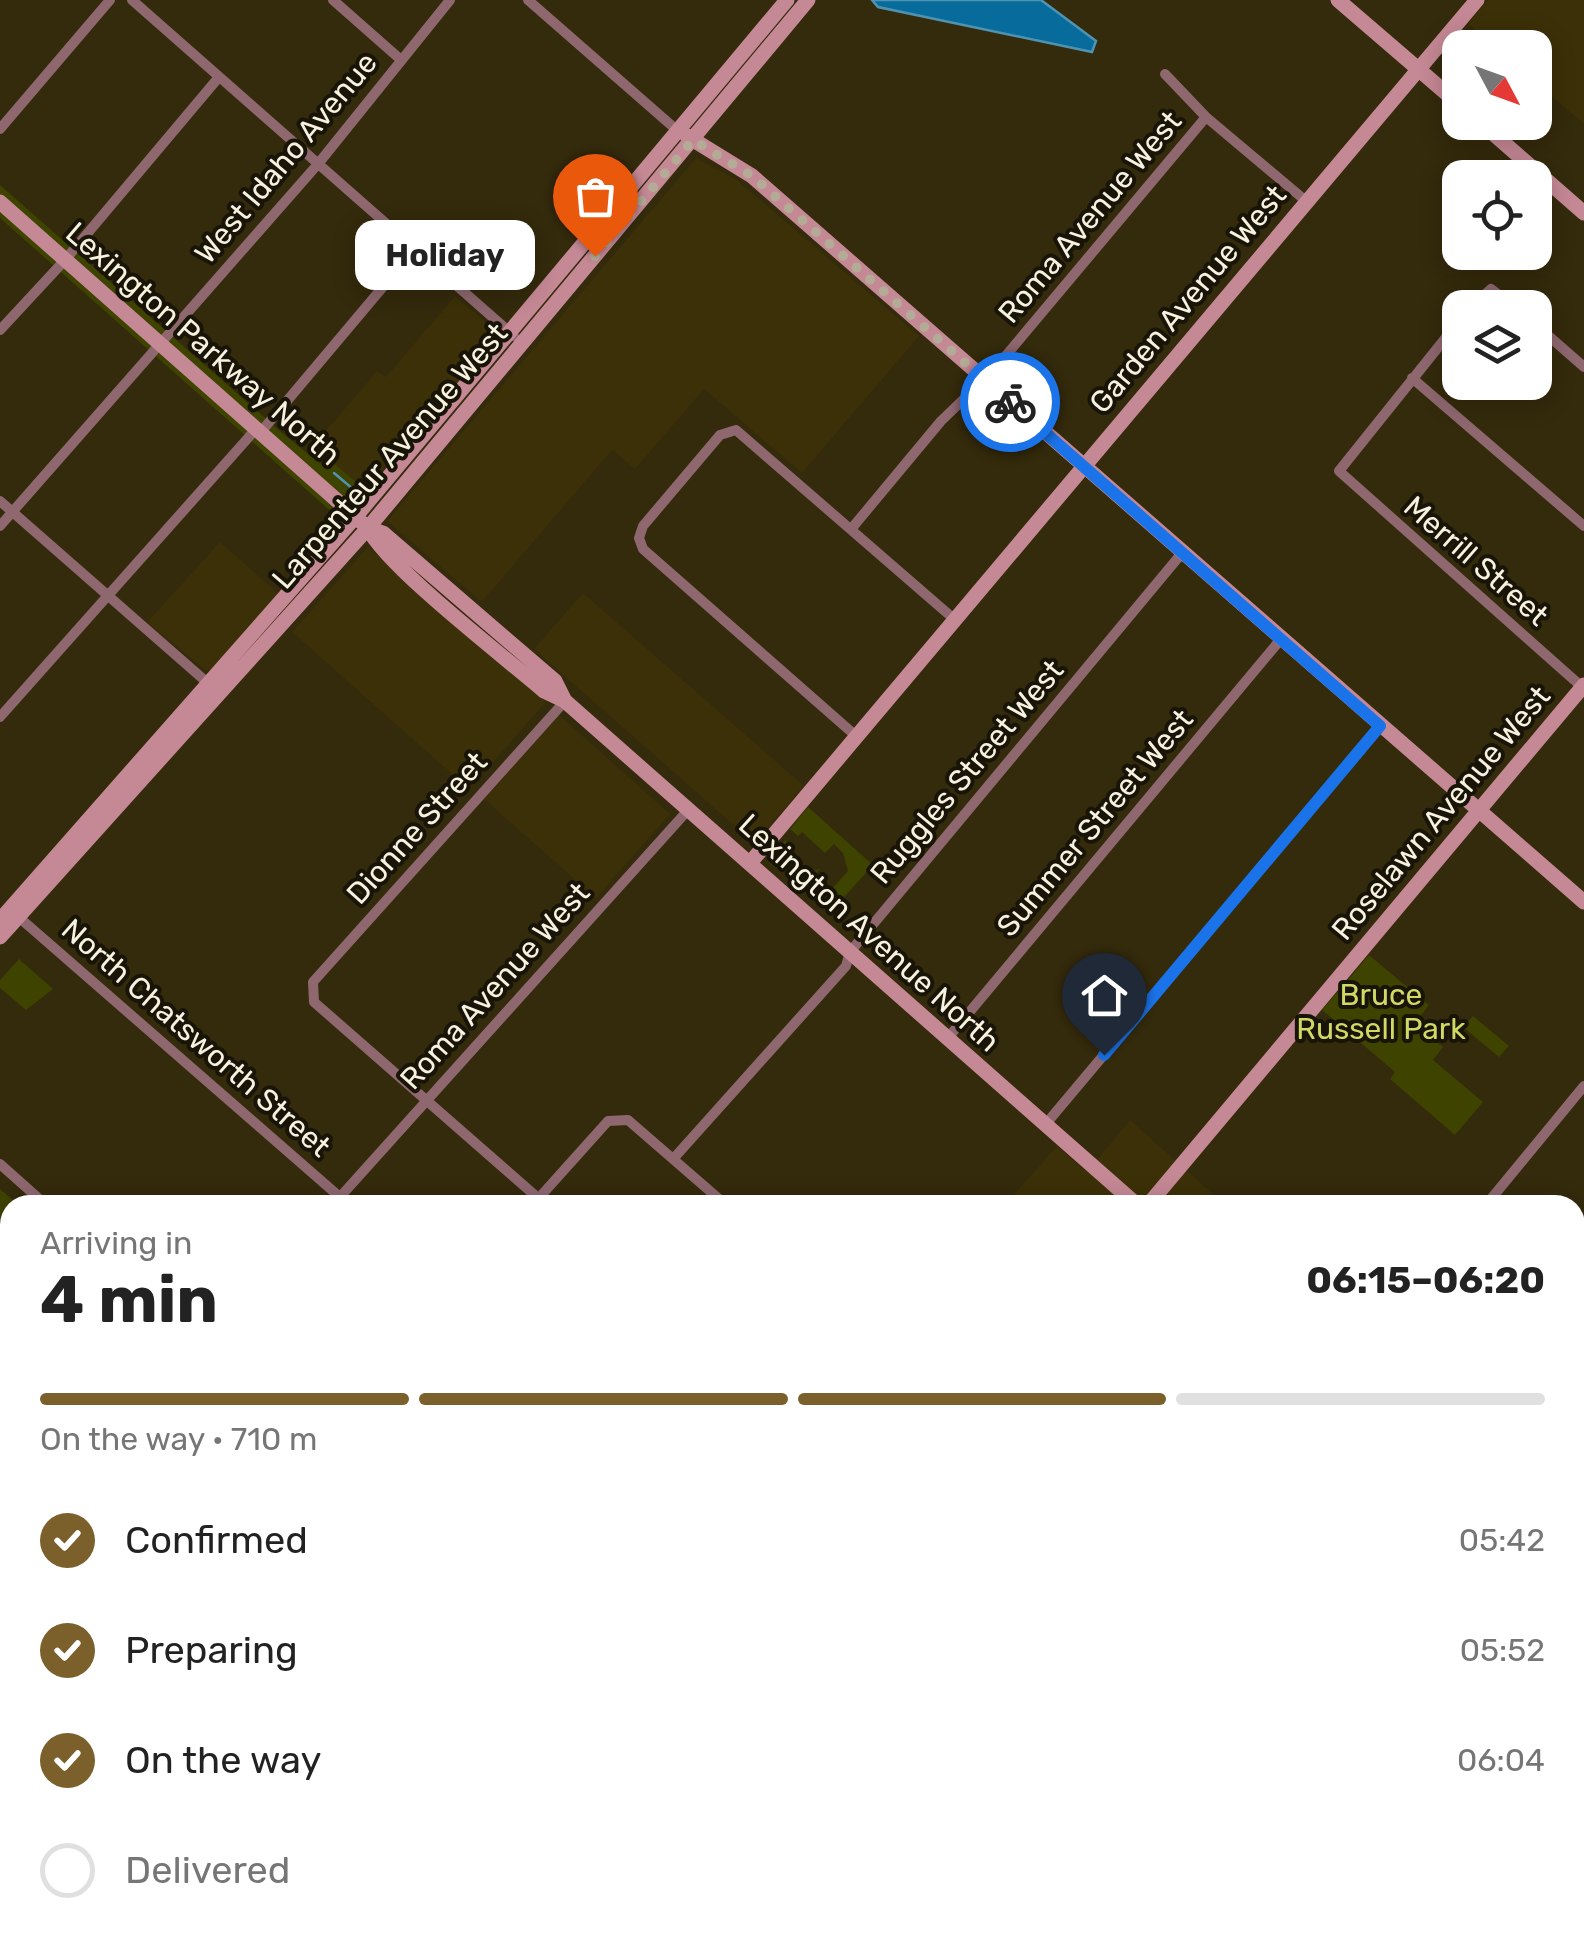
<!DOCTYPE html>
<html lang="en">
<head>
<meta charset="utf-8">
<style>
	:root { --surface:#fff; --page:#f6f6f6; --text:#222; --muted:#767676; --line:#e0e0e0; --accent:#7b602b }
	body { margin:0; font-family:Rubik,sans-serif; background:var(--page); color:var(--text); height:100vh; display:flex; flex-direction:column; font-size:38px; white-space:nowrap }
	* { box-sizing:border-box; margin:0 }
	p { font-size:32px; color:var(--muted) }
	.icon { flex:none; width:55px; height:55px; fill:none; stroke:currentColor; stroke-width:2; stroke-linecap:round; stroke-linejoin:round }
	.map { position:relative; flex:1; overflow:hidden }
	.details { position:absolute; left:0px; top:1195px; width:1585px; height:752px; display:flex; flex-direction:column; background:var(--surface); border-radius:30px 30px 0 0; box-shadow:0 5px 25px #0003 }
	.details>* { flex:none }
	.needle { width:65px; rotate:131deg }
	.controls { position:absolute; left:1442px; top:30px; display:grid; gap:20px }
	.controls a { display:grid; place-items:center; width:110px; height:110px; border-radius:20px; background:var(--surface); box-shadow:0 5px 25px #0003; font-size:50px }
	.pin { position:absolute; display:grid; place-items:center; width:85px; height:85px; color:#fff; margin:-102px -42px; border-radius:50% 50% 50% 0; rotate:-45deg; box-shadow:0 0 10px #0007 }
	.pin .icon { rotate:45deg }
	.courier { position:absolute; display:grid; place-items:center; width:100px; height:100px; margin:-50px; border:8px solid #1a73e8; border-radius:50%; background:#fff; color:#222; box-shadow:0 2px 12px #0007 }
	.bubble { position:absolute; height:70px; border-radius:20px; background:var(--surface); box-shadow:0 5px 25px #0003; font-size:32px; font-weight:700; line-height:70px; text-align:center }
	.headline em { font-style:normal; font-weight:700 }
	.headline div { display:flex; flex-direction:column-reverse }
	.headline { display:flex; align-items:center; justify-content:space-between; height:170px; padding:0 40px }
	h1 { font-size:65px; font-weight:700; line-height:75px }
	.bar { display:grid; grid-template-columns:repeat(4,1fr); gap:15px 10px; align-content:center; height:120px; padding:0 40px }
	.bar i { height:12px; border-radius:8px; background:var(--line) }
	.bar .selected { background:var(--accent) }
	.bar p { grid-column:span 4 }
	ol { padding:0 40px; list-style:none }
	li { display:flex; align-items:center; gap:30px; height:110px }
	li p { margin-inline-start:auto }
	li .icon { padding:10px; border-radius:50%; background:var(--accent); color:#fff; stroke-width:4 }
	li:last-child { color:var(--muted) }
	li i { width:55px; height:55px; border:5px solid var(--line); border-radius:50% }
	.map>svg:first-child { display:block }
	.built { fill:#3c3008 }
	.green { fill:#3e4300 }
	.water { fill:#076b9c; stroke:#4f93b0; stroke-width:2.5 }
	.lines { fill:none; stroke-linecap:round; stroke-linejoin:round }
	.stream { stroke:#4f93b0; stroke-width:2.5 }
	.street { stroke:#8e676f; stroke-width:10 }
	.secondary { stroke:#c58895; stroke-width:15 }
	.done { stroke:#b3ab96; stroke-width:10; stroke-dasharray:0 18 }
	.route { stroke:#1a73e8; stroke-width:12 }
	.labels { text-anchor:middle; dominant-baseline:central; stroke-width:8; stroke-linejoin:round; paint-order:stroke }
	.street-label { font-size:30px; fill:#f7f1e0; stroke:#181407 }
	.park-label { font-size:30px; fill:#cfda65; stroke:#181407 }
</style>
</head>
<body>
<div class="map">
<svg width="1584" height="1946" viewBox="0 0 1584 1946">
	<rect width="100%" height="100%" fill="#342a0c"/>
	<path class="built" d="M1488 0H1584V124L1535 82V48L1495 47 1468 24Z
		M696 158 737 180 919 336 802 473 704 389 635 469 612 450 482 602 387 521Z
		M455 296 499 333 359 497 307 453 377 371 386 377Z
		M220 542 280 595 213 670H205L147 622Z
		M368 547 546 702 469 789 292 632Z
		M583 593 804 786 754 843 534 649Z
		M559 715 670 814 596 898 484 799Z
		M1130 1120 1225 1205H1005L1057 1146 1087 1172Z"/>
	<path class="green" d="M0 185 281 432 328 470 330 460 365 490 361 499 372 510 353 531 0 218Z
		M808 807 873 865 829 914 821 907 810 873 774 867 767 861 785 840 790 845 785 851 810 873 820 868 813 878 829 892 848 871 843 853 834 844 825 853 802 832 798 836 790 829Z
		M1369 955 1429 1005 1419 1018 1425 1024 1421 1029 1443 1047 1433 1060 1483 1102 1455 1135 1390 1079 1395 1072 1322 1010Z
		M19 959 53 989 26 1010 0 988V980Z
		M1473 1016 1509 1046 1499 1057 1463 1027Z
		M0 1189 19 1205H10V1938H543L537 1946H0Z
		M683 1938H855L850 1946H690Z"/>
	<path class="water" d="M872 0H1041L1096 41 1092 52 878 7Z"/>
	<g class="lines">
		<path class="stream" d="M334 473 360 495"/>
		<path class="street" d="M132 0 514 336
			M333 0 400 59
			M528 0 679 132
			M1165 74 1206 117 1306 201
			M0 129 110 0
			M1470 308 1491 289 1516 308
			M1460 320 1339 471 1582 687
			M1535 324 1584 367
			M0 330 65 260 219 77
			M1412 378 1584 526
			M260 433 414 250
			M0 501 210 685
			M0 526 318 164 450 0
			M852 528 941 421 993 371 1206 117
			M0 717 256 429
			M856 736 643 549 639 538 643 526 720 435 736 430 954 619
			M14 913 349 1205
			M947 1039 1281 639
			M1045 1125 1380 726
			M674 1158 846 966 850 952 1182 553
			M0 1164 46 1205
			M340 1197 689 809
			M538 1199 608 1121 628 1120 726 1205
			M546 1205 314 1002 313 982 565 701
			M1486 1205 1584 1086
			M1575 1300 1584 1290
			M1575 1501 1584 1491
			M1575 1802 1584 1792
			M1013 1946 1020 1938
			M1445 1946 1453 1938"/>
		<path class="secondary" d="M1338 0 1460 105
			M1480 122 1584 213
			M687 136 752 176 1584 902
			M0 202 368 528 383 533 555 681 565 701
			M368 528C386 566 506 658 544 691L565 701 1137 1205
			M750 863 1477 0
			M0 920 356 516 787 0
			M0 937 368 528 808 0
			M1148 1205 1584 685
			M1575 1585 1584 1592
			M558 1946 563 1938"/>
	</g>
	<g class="lines">
		<path class="done" d="M595 256 693 140 752 176 1010 402"/>
		<path class="route" d="M1010 402 1380 726 1104 1055"/>
	</g>
	<g class="labels">
		<g class="street-label">
			<text transform="translate(286 158) rotate(-50)">West Idaho Avenue</text>
			<text transform="translate(1090 217) rotate(-50)">Roma Avenue West</text>
			<text transform="translate(1188 299) rotate(-50)">Garden Avenue West</text>
			<text transform="translate(203 344) rotate(41)">Lexington Parkway North</text>
			<text transform="translate(390 456) rotate(-49)">Larpenteur Avenue West</text>
			<text transform="translate(1476 561) rotate(41)">Merrill Street</text>
			<text transform="translate(967 772) rotate(-50)">Ruggles Street West</text>
			<text transform="translate(1441 813) rotate(-50)">Roselawn Avenue West</text>
			<text transform="translate(1095 823) rotate(-50)">Summer Street West</text>
			<text transform="translate(417 828) rotate(-48)">Dionne Street</text>
			<text transform="translate(869 933) rotate(42)">Lexington Avenue North</text>
			<text transform="translate(495 986) rotate(-48)">Roma Avenue West</text>
			<text transform="translate(196 1038) rotate(41)">North Chatsworth Street</text>
		</g>
		<g class="park-label">
			<text x="1381" y="995">Bruce<tspan x="1381" dy="34">Russell Park</tspan></text>
		</g>
	</g>
</svg>
<div class="controls">
<a><svg class="needle" viewBox="-14 -14 28 28"><path d="M0-13l5 13h-10z" fill="#e53935"/><path d="M0 13l5-13h-10z" fill="#767676"/></svg></a>
<a><svg class="icon" aria-label="locate" viewBox="0 0 24 24"><circle cx="12" cy="12" r="6"/><path d="M12 2v4M12 18v4M2 12h4M18 12h4"/></svg></a>
<a><svg class="icon" aria-label="layers" viewBox="0 0 24 24"><path d="M12 4l9 5-9 5-9-5zM3 14l9 5 9-5"/></svg></a>
</div>
<div class="pin" style="left:595px;top:256px;background:#ea580c"><svg class="icon" aria-label="bag" viewBox="0 0 24 24"><path d="M5 8h14l-1 12H6zM9 8a3 3 0 0 1 6 0"/></svg></div>
<div class="pin" style="left:1104px;top:1055px;background:#1f2937"><svg class="icon" aria-label="home" viewBox="0 0 24 24"><path d="M3 11l9-7 9 7M6 9v11h12V9"/></svg></div>
<div class="courier" style="left:1010px;top:402px"><svg class="icon" aria-label="bike" viewBox="0 0 24 24"><circle cx="6" cy="16" r="4"/><circle cx="18" cy="16" r="4"/><path d="M6 16l4-8h5l3 8M10 8l3 8H6M13 5h3"/></svg></div>
<div class="bubble" style="left:355px;top:220px;width:180px">Holiday</div>
<section class="details">
<div class="headline"><div><h1>4 min</h1><p>Arriving in</p></div><em>06:15–06:20</em></div>
<div class="bar"><i class="selected"></i><i class="selected"></i><i class="selected"></i><i></i><p>On the way · 710 m</p></div>
<ol>
<li><svg class="icon" aria-label="check" viewBox="0 0 24 24"><path d="M5 12l5 5 9-10"/></svg>Confirmed<p>05:42</p></li>
<li><svg class="icon" aria-label="check" viewBox="0 0 24 24"><path d="M5 12l5 5 9-10"/></svg>Preparing<p>05:52</p></li>
<li><svg class="icon" aria-label="check" viewBox="0 0 24 24"><path d="M5 12l5 5 9-10"/></svg>On the way<p>06:04</p></li>
<li><i></i>Delivered</li>
</ol>
</section>
</div>
</body>
</html>
